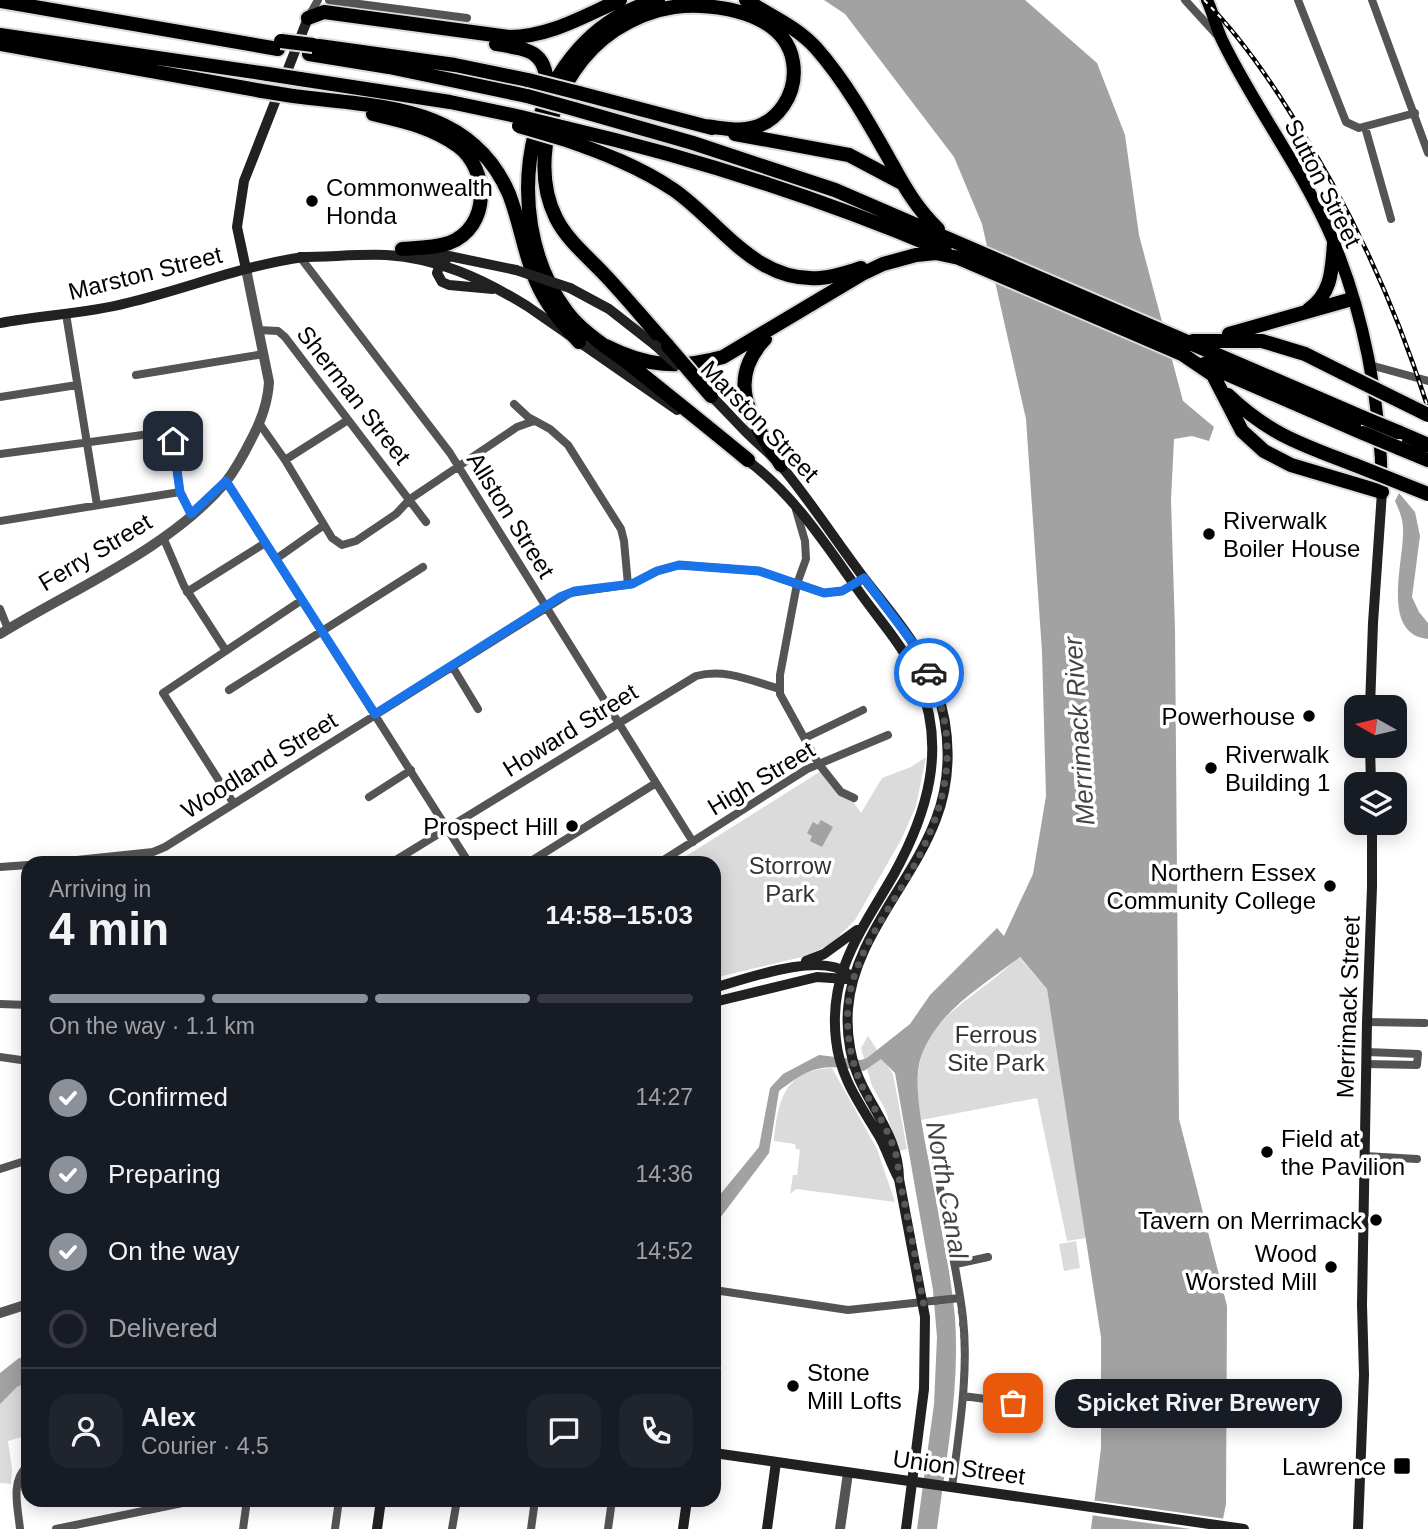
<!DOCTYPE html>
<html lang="en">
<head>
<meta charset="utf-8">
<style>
	:root { --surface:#171b24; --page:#20242c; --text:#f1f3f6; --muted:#9ea1a6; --line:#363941; --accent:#8c9099 }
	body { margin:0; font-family:Helvetica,sans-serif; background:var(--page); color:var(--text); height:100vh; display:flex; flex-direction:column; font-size:26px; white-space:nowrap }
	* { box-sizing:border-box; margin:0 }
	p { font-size:23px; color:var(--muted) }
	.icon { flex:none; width:38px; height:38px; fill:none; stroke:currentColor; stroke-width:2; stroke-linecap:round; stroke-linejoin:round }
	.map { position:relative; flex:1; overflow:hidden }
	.drawer { position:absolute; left:21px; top:856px; width:700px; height:651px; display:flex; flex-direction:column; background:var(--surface); border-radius:21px; box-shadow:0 4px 18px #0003 }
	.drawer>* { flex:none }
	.needle { width:46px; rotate:278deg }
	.fabs { position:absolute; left:1344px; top:695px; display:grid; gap:14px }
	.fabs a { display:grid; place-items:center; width:63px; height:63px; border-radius:14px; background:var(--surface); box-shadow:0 4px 18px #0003; font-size:35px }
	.pin { position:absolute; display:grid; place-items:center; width:60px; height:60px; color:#fff; margin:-30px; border-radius:14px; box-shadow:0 4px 10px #0006 }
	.courier { position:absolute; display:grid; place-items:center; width:70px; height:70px; margin:-35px; border:5px solid #1a73e8; border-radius:50%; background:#fff; color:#222; box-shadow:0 2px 9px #0007 }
	.bubble { position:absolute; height:49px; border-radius:21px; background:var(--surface); box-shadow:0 4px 18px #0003; font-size:23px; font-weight:600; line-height:49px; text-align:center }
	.headline em { font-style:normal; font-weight:600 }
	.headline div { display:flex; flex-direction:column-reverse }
	.headline { display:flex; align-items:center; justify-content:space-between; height:119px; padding:0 28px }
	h1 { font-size:46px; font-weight:600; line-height:52px }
	.bar { display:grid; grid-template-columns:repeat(4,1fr); gap:10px 7px; align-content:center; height:84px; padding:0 28px }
	.bar i { height:9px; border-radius:5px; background:var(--line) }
	.bar .on { background:var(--accent) }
	.bar p { grid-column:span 4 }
	.line { display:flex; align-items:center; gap:18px; padding:0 28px; border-top:2px solid var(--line) }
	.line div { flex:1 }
	.round { display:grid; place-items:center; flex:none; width:74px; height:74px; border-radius:21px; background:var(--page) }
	ol { padding:0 28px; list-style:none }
	li { display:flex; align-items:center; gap:21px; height:77px }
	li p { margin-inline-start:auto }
	li .icon { padding:7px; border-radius:50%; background:var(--accent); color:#fff; stroke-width:4 }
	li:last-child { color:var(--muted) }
	li i { width:38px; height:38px; border:4px solid var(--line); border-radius:50% }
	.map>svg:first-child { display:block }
	.green { fill:#dbdbdb }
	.water { fill:#a2a2a2 }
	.pier { fill:#fff }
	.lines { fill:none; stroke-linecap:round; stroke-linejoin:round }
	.trunk-casing { stroke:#dbdbdb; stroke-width:16 }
	.motorway-casing { stroke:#dbdbdb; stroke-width:18 }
	.minor { stroke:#545454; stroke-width:8 }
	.tertiary { stroke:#545454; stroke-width:10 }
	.secondary { stroke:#212121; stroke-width:10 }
	.trunk { stroke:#000; stroke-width:12 }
	.motorway { stroke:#000; stroke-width:14 }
	.rail-casing { stroke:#000; stroke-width:4.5 }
	.rail { stroke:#fff; stroke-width:2; stroke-dasharray:5; stroke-linecap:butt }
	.motorway-bridge-casing { stroke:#dbdbdb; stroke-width:18; stroke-linecap:butt }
	.secondary-bridge { stroke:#212121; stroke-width:10 }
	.motorway-bridge { stroke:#000; stroke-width:14 }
	.done { stroke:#595959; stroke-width:7; stroke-dasharray:0 12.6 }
	.route { stroke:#1a73e8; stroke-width:9 }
	.poi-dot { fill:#000; stroke:#fff; stroke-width:2.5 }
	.labels { text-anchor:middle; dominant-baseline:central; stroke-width:7; stroke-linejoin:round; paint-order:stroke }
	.street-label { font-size:24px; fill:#000; stroke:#fff }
	.poi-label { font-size:24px; fill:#000; stroke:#fff; text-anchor:end }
	.park-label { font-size:24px; fill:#323232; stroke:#fff }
	.water-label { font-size:26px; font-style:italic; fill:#434343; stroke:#fff }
</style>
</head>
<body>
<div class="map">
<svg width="1428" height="1529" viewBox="0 0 1428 1529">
	<rect width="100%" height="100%" fill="#fff"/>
	<path class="green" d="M926 757 916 806 901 840 855 920 831 944 806 956 714 978V863H675L821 771 852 800 861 813 882 778 911 767Z
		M1019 957 1047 989 1086 1238 1067 1241 1037 1098 921 1120C903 1021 960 1013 1019 957Z
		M868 1036 893 1074 907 1149 899 1151 885 1109 872 1086 861 1048Z
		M832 1068 877 1149 895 1202 796 1189 790 1194 793 1175H797L800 1150 796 1149 795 1144 774 1141C778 1100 784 1070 832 1068Z
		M1076 1241 1080 1268 1064 1271 1059 1244Z
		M28 1382V1435L8 1441 12 1469 11 1484 0 1483V1403L17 1387Z"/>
	<path class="water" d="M824 0H1025L1097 63 1125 135 1139 235 1183 401 1214 427 1209 441 1192 436 1174 439 1171 500 1175 630 1179 1119 1227 1306 1226 1504 1221 1529H1091L1101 1448V1337L1047 989 1020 957C983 986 937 1011 921 1057 912 1082 923 1130 928 1157 937 1210 950 1264 955 1318 960 1389 946 1459 937 1529H917L934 1404 937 1337 933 1290 895 1073 881 1059 864 1071C823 1064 813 1065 779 1091L769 1153 714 1226V1202L759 1147 770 1088 783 1074 819 1055 861 1060 867 1058 910 1024 930 995 997 928 1004 936 1033 874 1046 796 1042 652 1026 419 982 224 954 157 845 14Z
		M1399 493 1415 512 1420 536 1412 597 1419 612 1428 623V639C1379 634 1405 559 1403 528 1403 519 1399 510 1395 501Z
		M821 820 833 827 822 847 810 841 812 836 807 833 813 822 818 825Z
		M28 1357V1382L17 1387 0 1404V1373L19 1358Z"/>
	<path class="pier" d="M1091 1500 1226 1519 1224 1529H1191L1090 1515Z"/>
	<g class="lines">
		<defs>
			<path id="trunk" d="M1207 0C1213 13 1216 27 1222 40 1253 104 1297 162 1327 227 1364 308 1381 403 1382 492"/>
			<path id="motorway" d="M658 0C529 34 491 211 567 312 583 333 607 347 628 363 668 395 708 427 748 460
				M746 0C770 16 796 26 816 48 846 82 870 125 892 164 905 188 918 210 938 229
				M0 1 278 49
				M308 18 324 12 509 37C549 37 584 16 620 0
				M0 35 268 74
				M0 44 262 91
				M496 44C533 50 548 52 547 94
				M319 46 455 65 528 80
				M309 54 389 67 527 96
				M300 79 450 102 521 117
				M579 93 712 128
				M293 96C377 107 470 103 509 194 520 222 524 253 536 281 546 305 562 323 579 342
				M574 109 693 143 835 190 1364 418
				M373 114C403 121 432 127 458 146 489 169 491 227 449 243 434 248 417 248 402 249
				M566 128C695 158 823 199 945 251
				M735 134 849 155 900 182
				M563 139C601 152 640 167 674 190 721 223 755 283 820 278 834 277 848 272 861 268
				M1308 310C1332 294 1332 269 1334 243
				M1229 334 1352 299
				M765 339C723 383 754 423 781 465
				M1193 341H1262L1305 354 1343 373
				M606 346C647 367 679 369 723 357L862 274 883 264 916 255 936 253 959 258 1182 354 1213 375 1242 431 1264 451 1291 465 1382 492
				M668 346C646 322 626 297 604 274 587 256 567 240 556 218 541 188 542 156 550 124 560 87 582 52 615 30 632 19 653 10 674 7 714 2 785 12 793 62 798 93 778 125 746 129 733 131 717 127 704 126
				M1204 364 1363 433
				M698 381 711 396
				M1228 395C1270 435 1303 445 1355 465
				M1398 432 1428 445
				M1399 448 1428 460"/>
		</defs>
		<use href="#trunk" class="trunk-casing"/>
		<use href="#motorway" class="motorway-casing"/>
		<path class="minor" d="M329 0 467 18
			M1185 0 1216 34
			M1298 0 1346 122 1359 128 1415 113
			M1372 0 1428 153
			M308 18 318 0
			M1365 127 1391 219
			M300 257 450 453 693 842
			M66 314 97 505
			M259 330 278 331 285 337 426 522
			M1370 365 1428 381
			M136 375 264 354
			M0 397 77 385
			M514 404 528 417 550 429 568 445 621 529 624 541 628 585
			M259 423 285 460 332 538 342 545 356 541 396 514 410 499 517 427 534 421
			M0 454 165 432 170 435 173 441 180 492 191 514
			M285 460 348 420
			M226 481 469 863
			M796 510 805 541 806 559 797 584 790 621 780 675V694L818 763 841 792 854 798
			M0 521 180 492
			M163 537 184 586 226 651
			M276 559 324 525
			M187 592 265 543
			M0 609 8 629
			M452 666 478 709
			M229 690 423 567
			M805 738 863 710
			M369 797 411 770
			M234 804 163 693 302 600
			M48 863 153 852 165 847 570 593 632 584 657 571 679 565 759 571 824 593 842 591 859 582
			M391 863 696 676C725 668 752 681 780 689
			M528 863 656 783
			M659 863 807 769 888 735
			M0 867 28 865
			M0 1004 28 1005
			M1367 1022 1425 1023
			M0 1057 28 1061
			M1366 1064 1417 1065 1418 1054 1367 1052
			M934 1134C937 1195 956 1256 963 1318 969 1374 959 1431 952 1487
			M1365 1156 1417 1159
			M0 1169 28 1160
			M956 1264 988 1257
			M714 1290 848 1310 960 1298
			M963 1396 1038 1406
			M20 1529C18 1508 10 1480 28 1466
			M56 1529 197 1500
			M243 1529 247 1500
			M335 1529 339 1500
			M452 1529 457 1500
			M531 1529 535 1500
			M608 1529 612 1500"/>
		<path class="tertiary" d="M0 634C73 589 169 549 225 483 236 469 244 454 252 438 261 421 268 401 269 382L246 269
			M0 1313 28 1304
			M840 1529 848 1473"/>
		<path class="secondary" d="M425 251 516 270
			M300 257C329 257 357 254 386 255 438 258 483 279 527 306L677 410
			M446 260 440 264 437 273 442 282 449 285 493 289
			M246 269 237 227 244 181 308 18
			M570 288 609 309 655 345
			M0 323C42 315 85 314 127 303 186 289 244 265 304 257
			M707 392C721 405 734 420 748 434 759 445 772 455 782 467 811 502 836 541 864 578 891 613 921 646 936 689 951 729 952 778 936 819 912 883 853 939 848 1009 846 1035 851 1064 863 1087 878 1117 899 1143 899 1179L925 1317 924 1389 906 1529
			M744 458C792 492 825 543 858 590 879 620 905 647 919 682 947 749 927 814 894 874 862 930 828 972 836 1040 840 1078 860 1104 879 1136 887 1150 891 1165 899 1179
			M1370 707 1373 623 1382 492
			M1370 746 1371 784
			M806 961 824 954 857 930
			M714 988C745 979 822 951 848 974
			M714 1002 817 977 846 979
			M714 1453 1244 1529
			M377 1529 381 1500
			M683 1529 687 1500
			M767 1529 776 1462
			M1358 1529 1364 1375 1362 1305 1367 1022 1372 887V822"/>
		<use href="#trunk" class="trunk"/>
		<use href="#motorway" class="motorway"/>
		<defs>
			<path id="rail" d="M1204 0C1238 34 1266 74 1291 114 1350 206 1395 304 1428 408"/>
		</defs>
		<use href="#rail" class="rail-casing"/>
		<use href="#rail" class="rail"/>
		<defs>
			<path id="motorway-bridge" d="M281 41 313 45
				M268 74 300 79
				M528 80 579 93
				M262 91 293 96
				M527 96 574 109
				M521 117 566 128
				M519 126 563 139
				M668 346 698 381
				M1343 373 1428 415
				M1364 418 1398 432
				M1363 433 1399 448
				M1355 465 1428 494"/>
		</defs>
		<use href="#motorway-bridge" class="motorway-bridge-casing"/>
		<path class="secondary-bridge" d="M516 270 570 288
			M655 345 677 365"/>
		<use href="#motorway-bridge" class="motorway-bridge"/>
	</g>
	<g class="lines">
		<path class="done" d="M929 673C966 753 942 823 898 893 876 929 851 965 848 1008 846 1034 851 1062 862 1086 873 1108 888 1127 895 1152 899 1162 898 1173 900 1183 909 1223 917 1263 923 1303L960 1298 965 1350 963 1396 1013 1403"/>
		<path class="route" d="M173 441 180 492 191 514 226 481 375 714 560 597 575 591 632 584 657 571 679 565 759 571 824 593 842 591 864 578 913 643 929 673"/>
	</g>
	<g class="poi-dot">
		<circle cx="312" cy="201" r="7"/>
		<circle cx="1209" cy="534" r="7"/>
		<circle cx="1309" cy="716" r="7"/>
		<circle cx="1211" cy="768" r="7"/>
		<circle cx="572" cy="826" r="7"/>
		<circle cx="1330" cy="886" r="7"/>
		<circle cx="1267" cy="1152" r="7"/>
		<circle cx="1376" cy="1220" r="7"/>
		<circle cx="1331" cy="1267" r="7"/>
		<circle cx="793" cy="1386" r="7"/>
		<rect x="1393" y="1457" width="18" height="18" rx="3.5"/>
	</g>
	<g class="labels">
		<g class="street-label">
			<text transform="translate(1323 183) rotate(63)">Sutton Street</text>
			<text transform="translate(145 273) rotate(-14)">Marston Street</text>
			<text transform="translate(354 395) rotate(52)">Sherman Street</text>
			<text transform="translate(760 421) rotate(46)">Marston Street</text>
			<text transform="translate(511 515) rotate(58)">Allston Street</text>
			<text transform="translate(95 552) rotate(-31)">Ferry Street</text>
			<text transform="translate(570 730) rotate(-32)">Howard Street</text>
			<text transform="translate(259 765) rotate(-32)">Woodland Street</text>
			<text transform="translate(761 778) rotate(-31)">High Street</text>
			<text transform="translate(1348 1007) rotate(-88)">Merrimack Street</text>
			<text transform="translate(959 1467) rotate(8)">Union Street</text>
		</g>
		<g class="poi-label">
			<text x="326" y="187" text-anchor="start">Commonwealth<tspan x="326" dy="28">Honda</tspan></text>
			<text x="1223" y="520" text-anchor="start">Riverwalk<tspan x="1223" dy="28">Boiler House</tspan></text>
			<text x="1295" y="716">Powerhouse</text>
			<text x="1225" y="754" text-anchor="start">Riverwalk<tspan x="1225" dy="28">Building 1</tspan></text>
			<text x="558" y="826">Prospect Hill</text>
			<text x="1316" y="872">Northern Essex<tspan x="1316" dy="28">Community College</tspan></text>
			<text x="1281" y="1138" text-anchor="start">Field at<tspan x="1281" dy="28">the Pavilion</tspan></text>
			<text x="1362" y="1220">Tavern on Merrimack</text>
			<text x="1317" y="1253">Wood<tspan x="1317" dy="28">Worsted Mill</tspan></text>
			<text x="807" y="1372" text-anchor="start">Stone<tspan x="807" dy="28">Mill Lofts</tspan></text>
			<text x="1386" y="1466">Lawrence</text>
		</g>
		<g class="park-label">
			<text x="790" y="865">Storrow<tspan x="790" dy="28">Park</tspan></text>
			<text x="996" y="1034">Ferrous<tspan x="996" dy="28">Site Park</tspan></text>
		</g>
		<g class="water-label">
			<text transform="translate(1079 731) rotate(-94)">Merrimack River</text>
			<text transform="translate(947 1190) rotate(80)">North Canal</text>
		</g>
	</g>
</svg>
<div class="fabs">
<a><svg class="needle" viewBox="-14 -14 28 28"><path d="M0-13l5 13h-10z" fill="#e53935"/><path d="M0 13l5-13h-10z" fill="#9ea1a6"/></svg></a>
<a><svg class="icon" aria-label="layers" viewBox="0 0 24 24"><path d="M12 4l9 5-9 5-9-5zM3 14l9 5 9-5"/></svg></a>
</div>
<div class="pin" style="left:1013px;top:1403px;background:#ea580c"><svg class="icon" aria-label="bag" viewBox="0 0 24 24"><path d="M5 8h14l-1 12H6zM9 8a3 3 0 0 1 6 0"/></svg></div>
<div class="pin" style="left:173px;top:441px;background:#1f2937"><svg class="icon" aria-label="home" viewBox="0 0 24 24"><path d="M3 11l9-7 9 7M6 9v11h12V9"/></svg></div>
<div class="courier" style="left:929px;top:673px"><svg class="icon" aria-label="car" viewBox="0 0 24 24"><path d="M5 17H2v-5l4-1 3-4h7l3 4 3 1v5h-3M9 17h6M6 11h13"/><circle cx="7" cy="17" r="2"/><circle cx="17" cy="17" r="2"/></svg></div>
<div class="bubble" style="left:1055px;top:1379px;width:287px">Spicket River Brewery</div>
<section class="drawer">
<div class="headline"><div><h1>4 min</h1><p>Arriving in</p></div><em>14:58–15:03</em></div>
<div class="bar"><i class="on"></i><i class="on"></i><i class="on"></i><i></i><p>On the way · 1.1 km</p></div>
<ol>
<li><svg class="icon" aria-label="check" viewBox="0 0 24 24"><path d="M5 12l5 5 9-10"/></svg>Confirmed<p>14:27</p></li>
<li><svg class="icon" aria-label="check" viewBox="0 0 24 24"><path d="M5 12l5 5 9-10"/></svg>Preparing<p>14:36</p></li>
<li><svg class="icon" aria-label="check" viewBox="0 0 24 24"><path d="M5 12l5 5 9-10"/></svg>On the way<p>14:52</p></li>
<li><i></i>Delivered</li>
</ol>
<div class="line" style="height:126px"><a class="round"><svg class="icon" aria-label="person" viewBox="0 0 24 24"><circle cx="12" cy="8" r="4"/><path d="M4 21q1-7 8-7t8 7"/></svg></a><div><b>Alex</b><p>Courier · 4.5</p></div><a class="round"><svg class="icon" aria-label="chat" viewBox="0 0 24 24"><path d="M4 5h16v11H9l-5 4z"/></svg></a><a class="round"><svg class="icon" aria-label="phone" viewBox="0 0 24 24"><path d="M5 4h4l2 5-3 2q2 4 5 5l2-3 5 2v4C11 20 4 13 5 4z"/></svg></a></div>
</section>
</div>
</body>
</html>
